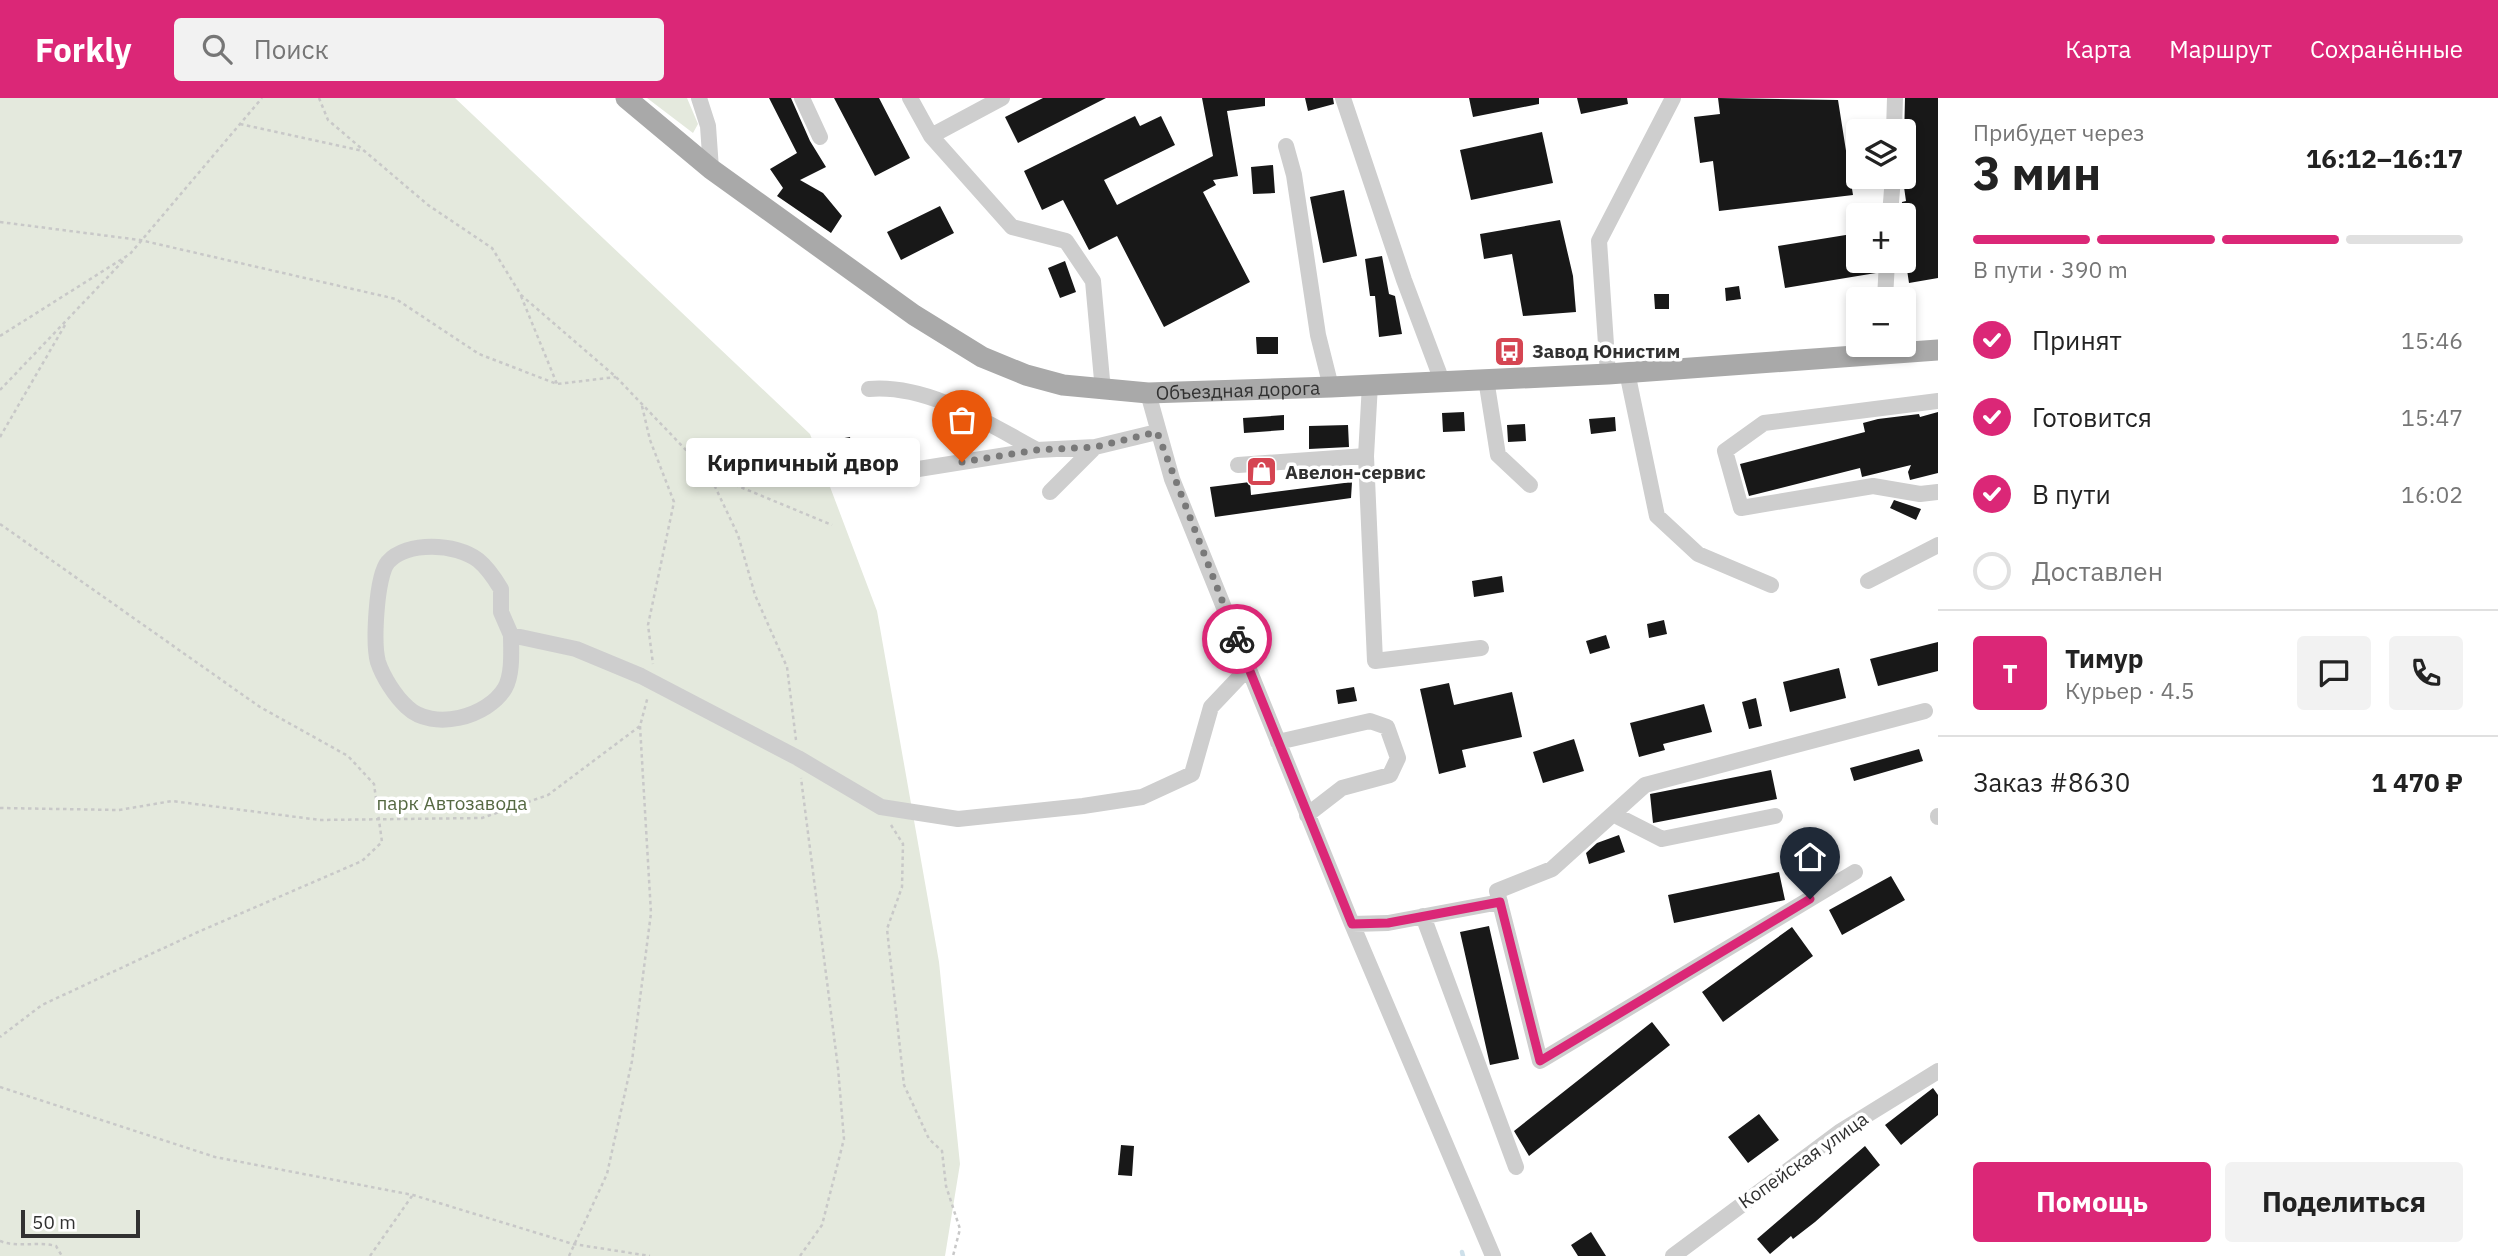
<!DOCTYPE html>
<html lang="ru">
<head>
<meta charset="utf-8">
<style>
	:root { --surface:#fff; --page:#f2f2f2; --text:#222; --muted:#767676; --line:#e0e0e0; --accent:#db2777 }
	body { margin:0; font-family:"IBM Plex Sans",sans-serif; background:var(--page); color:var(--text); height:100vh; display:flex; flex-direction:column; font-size:26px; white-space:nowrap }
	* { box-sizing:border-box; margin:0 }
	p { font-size:23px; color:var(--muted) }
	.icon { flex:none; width:38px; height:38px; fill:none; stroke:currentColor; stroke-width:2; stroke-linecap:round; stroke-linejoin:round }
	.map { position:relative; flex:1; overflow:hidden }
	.sheet { display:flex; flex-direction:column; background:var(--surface); width:560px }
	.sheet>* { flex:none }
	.controls { position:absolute; left:1846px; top:21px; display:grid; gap:14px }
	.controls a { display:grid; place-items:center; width:70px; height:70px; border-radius:7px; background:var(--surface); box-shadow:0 4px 10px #0003; font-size:35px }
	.scale { position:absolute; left:21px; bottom:18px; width:119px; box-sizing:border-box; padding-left:7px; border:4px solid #313131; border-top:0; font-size:19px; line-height:24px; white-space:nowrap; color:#313131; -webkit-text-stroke:5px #fff; paint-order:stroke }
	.pin { position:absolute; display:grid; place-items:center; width:60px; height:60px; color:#fff; margin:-72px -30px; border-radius:50% 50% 50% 0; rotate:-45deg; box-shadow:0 0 7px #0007 }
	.pin .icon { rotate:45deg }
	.courier { position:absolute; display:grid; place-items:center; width:70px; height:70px; margin:-35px; border:5px solid #db2777; border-radius:50%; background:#fff; color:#222; box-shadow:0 2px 9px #0007 }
	.bubble { position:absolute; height:49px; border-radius:7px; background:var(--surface); box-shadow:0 4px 10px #0003; font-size:23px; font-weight:800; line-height:49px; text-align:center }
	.summary em { font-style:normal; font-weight:800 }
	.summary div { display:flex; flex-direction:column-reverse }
	.summary { display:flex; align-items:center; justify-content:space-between; height:119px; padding:0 35px }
	h1 { font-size:46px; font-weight:800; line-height:52px }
	.bar { display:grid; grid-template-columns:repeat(4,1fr); gap:10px 7px; align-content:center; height:84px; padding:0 35px }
	.bar i { height:9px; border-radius:5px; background:var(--line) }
	.bar .current { background:var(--accent) }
	.bar p { grid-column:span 4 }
	.line { display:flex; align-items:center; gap:18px; padding:0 35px; border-top:2px solid var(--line) }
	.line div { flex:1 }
	.round { display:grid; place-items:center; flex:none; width:74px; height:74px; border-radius:7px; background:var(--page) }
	ol { padding:0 35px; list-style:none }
	li { display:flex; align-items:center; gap:21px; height:77px }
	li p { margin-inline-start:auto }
	li .icon { padding:7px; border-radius:50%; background:var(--accent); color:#fff; stroke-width:4 }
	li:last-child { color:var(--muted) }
	li i { width:38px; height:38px; border:4px solid var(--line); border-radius:50% }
	.cta { display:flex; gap:14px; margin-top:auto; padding:14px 35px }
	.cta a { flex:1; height:80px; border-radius:7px; background:var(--accent); color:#fff; font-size:28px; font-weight:800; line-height:80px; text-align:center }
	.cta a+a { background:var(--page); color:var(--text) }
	header { display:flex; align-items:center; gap:42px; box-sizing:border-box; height:98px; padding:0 35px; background:var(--accent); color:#fff }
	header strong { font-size:33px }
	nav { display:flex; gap:38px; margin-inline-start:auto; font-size:24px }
	.search { width:490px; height:63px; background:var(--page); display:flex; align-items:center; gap:18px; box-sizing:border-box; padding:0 24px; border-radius:7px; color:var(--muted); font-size:26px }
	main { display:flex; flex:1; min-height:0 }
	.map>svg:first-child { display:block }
	.green { fill:#e4e9dd }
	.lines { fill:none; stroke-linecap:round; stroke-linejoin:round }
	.stream { stroke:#cee0ea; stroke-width:4.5 }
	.building { fill:#181818 }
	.path { stroke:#c8c8c8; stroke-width:2.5; stroke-dasharray:3.5 3.5; stroke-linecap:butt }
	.minor { stroke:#cecece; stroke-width:16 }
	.major { stroke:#a9a9a9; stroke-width:21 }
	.done { stroke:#797979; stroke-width:7; stroke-dasharray:0 12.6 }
	.route { stroke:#db2777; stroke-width:9 }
	.labels { text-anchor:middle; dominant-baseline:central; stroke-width:7; stroke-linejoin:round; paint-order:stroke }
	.poi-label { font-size:19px; font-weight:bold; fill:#313131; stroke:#fff; text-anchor:start }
	.street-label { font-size:19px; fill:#313131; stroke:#fff }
	.park-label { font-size:19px; fill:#556942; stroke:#fff }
</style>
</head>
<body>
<header>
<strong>Forkly</strong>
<div class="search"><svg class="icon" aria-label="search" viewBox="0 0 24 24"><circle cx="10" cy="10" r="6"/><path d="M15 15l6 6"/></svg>Поиск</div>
<nav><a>Карта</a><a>Маршрут</a><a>Сохранённые</a></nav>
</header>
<main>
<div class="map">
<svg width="1938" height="1158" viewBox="0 0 1938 1158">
	<rect width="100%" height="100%" fill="#fff"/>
	<path class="green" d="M0 0H455L810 336 877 513 939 864 960 1066 945 1158H0Z
		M647 0H687L698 26 693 35Z"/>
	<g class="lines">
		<path class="stream" d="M1462 1154 1463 1158"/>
	</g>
	<path class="building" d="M769 0H791L810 43 826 69 800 82 823 95 842 118 831 135 777 98 783 90 770 71 797 55Z
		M834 0H879L910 60 875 78Z
		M1043 0H1106L1018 45 1005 19Z
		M1202 0H1265V8L1227 13 1238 78 1213 82 1216 87 1203 94 1250 184 1164 229 1117 138 1089 152 1063 102 1042 112 1024 73 1135 18 1140 28 1161 18 1175 47 1104 82 1117 107 1213 58Z
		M1305 0H1333L1334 6 1308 13Z
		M1469 0H1539V6L1473 19Z
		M1577 0H1627L1628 6 1581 16Z
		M1718 0 1838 2 1853 97 1719 113 1713 63 1700 65 1694 19 1720 16Z
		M1905 0H1938V180L1909 185 1904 152V117H1901L1902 104 1906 103 1903 82Z
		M1542 34 1553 85 1471 102 1460 52Z
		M1273 67 1275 95 1253 96 1251 69Z
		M1344 92 1357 158 1323 165 1310 99Z
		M940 108 954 135 901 162 887 134Z
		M1560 122 1573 178 1576 214 1523 218 1512 156 1484 161 1480 136Z
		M1858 135V163H1876V175L1785 190 1778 148Z
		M1382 158 1389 196 1395 198 1402 236 1379 239 1375 198H1370L1365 161Z
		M1065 163 1076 194 1060 200 1048 170Z
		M1739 188 1741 201 1726 203 1725 190Z
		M1654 196H1669V211H1655Z
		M1256 239H1278V256H1257Z
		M1464 314 1465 333 1443 334 1442 315Z
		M1938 314V375L1910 382 1908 374 1911 367 1862 379 1860 370 1749 398 1740 366 1865 334 1863 325 1878 321 1919 316 1920 319Z
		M1284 317V332L1244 335 1243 320Z
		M1615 319 1616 333 1591 336 1589 321Z
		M1525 326 1526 343 1508 344 1507 327Z
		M1348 327 1349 349 1309 351V328Z
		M850 339 853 354 831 358 828 343Z
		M1250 384 1251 397 1352 384 1351 400 1215 419 1210 389Z
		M1894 402 1921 411 1916 422 1890 410Z
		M1502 478 1504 494 1474 499 1472 483Z
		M1664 522 1667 536 1649 540 1647 526Z
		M1606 537 1610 550 1590 556 1586 543Z
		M1938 544V573L1878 588 1870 561Z
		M1839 570 1846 600 1790 614 1783 584Z
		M1449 585 1454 607 1512 594 1522 639 1462 652 1466 669 1439 676 1420 591Z
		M1354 589 1357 603 1338 606 1336 592Z
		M1756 600 1762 628 1749 631 1742 604Z
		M1704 606 1712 634 1663 646 1665 652 1639 659 1630 625Z
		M1574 641 1584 673 1543 685 1533 654Z
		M1919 651 1923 663 1854 683 1850 670Z
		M1771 672 1777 701 1653 725 1650 696Z
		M1619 737 1625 754 1589 766 1586 755 1597 745Z
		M1779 774 1785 802 1674 825 1668 797Z
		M1891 778 1905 802 1842 837 1829 812Z
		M1489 828 1519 961 1490 967 1460 834Z
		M1792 829 1813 858 1723 924 1702 894Z
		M1652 924 1670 947 1529 1058 1514 1033Z
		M1933 990 1938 997V1017L1901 1047 1885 1027Z
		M1759 1016 1779 1042 1748 1065 1728 1039Z
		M1121 1047 1134 1048 1132 1078 1118 1077Z
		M1865 1048 1880 1067 1815 1124 1793 1141 1791 1138 1770 1156 1757 1141Z
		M1591 1134 1606 1158H1578L1571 1147Z"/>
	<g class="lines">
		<path class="path" d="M319 0 328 22 428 107 492 150 521 197 616 279 709 376 738 437 755 497 787 569 796 642
			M240 26 363 53
			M0 124 140 142 396 201 479 256 557 286 616 279
			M521 198 557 286
			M0 238 130 156 262 0
			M0 292 125 161
			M642 308 650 342 674 404 648 527 653 566
			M0 339 65 227
			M709 376 832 427
			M0 426 260 609 348 658 374 686 382 744 362 763 198 834 42 907 0 939
			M0 710 119 712 172 703 320 722 482 720 548 697 640 628 648 598
			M891 727 903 746 902 789 887 831 904 987 929 1041 942 1053 946 1088 960 1131 953 1158
			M0 989 215 1059 413 1097 573 1146 650 1158
			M0 1143C17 1150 37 1143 56 1148L62 1158
			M370 1158 412 1098
			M569 1158 607 1076 632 963 651 815 640 628
			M800 1158 822 1127 844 1041 838 970 801 680"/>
		<path class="minor" d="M699 0 708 28 711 71
			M802 0 820 39
			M910 0 931 38 1012 129 1066 143 1093 183 1103 293
			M1343 0 1404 182 1442 283
			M1894 33 1895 0
			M931 38 1002 0
			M1286 48 1294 77 1318 237 1331 289
			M1890 117 1893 79
			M1885 201 1887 163
			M1627 274 1657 418 1698 456 1771 487
			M1608 276 1599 143 1673 0
			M1486 281 1498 357 1530 387
			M1370 286 1366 358 1375 563 1481 550
			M869 291C928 286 987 325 1037 352
			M1148 295 1172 381 1352 826 1493 1158
			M1938 303 1764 325 1725 353 1741 410 1873 388 1920 396 1938 394
			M1238 367 1366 358
			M862 380 1037 352 1095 349 1157 334
			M1050 394 1095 349
			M1868 483 1938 447
			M511 537 501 514V491C495 481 488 470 478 462 456 445 407 443 388 464 376 478 373 546 378 564 383 579 395 598 407 609 433 634 488 619 505 590 513 576 511 552 511 537L576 551 641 578 798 660 881 709 958 721 1083 708 1142 699 1192 676 1211 609 1248 570
			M1278 644 1370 623 1387 629 1398 660 1390 677 1342 690 1307 717
			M1613 716 1662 741 1775 718
			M1938 718V719
			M1855 774 1540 963 1497 793 1552 771 1645 687 1925 613
			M1423 818 1516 1069
			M1352 826 1388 825 1500 804
			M1673 1158 1841 1033 1938 973"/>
		<path class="major" id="s1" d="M626 0 711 71 914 217 982 259 1026 277 1063 287 1148 295 1331 289 1608 276 1938 252"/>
	</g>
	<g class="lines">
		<path class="done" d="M962 364 1037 352 1095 349 1157 334 1237 541"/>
		<path class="route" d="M1237 541 1352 826 1388 825 1500 804 1540 963 1810 801"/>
	</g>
	<defs>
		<symbol id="bus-square" viewBox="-11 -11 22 22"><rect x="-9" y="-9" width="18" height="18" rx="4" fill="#d54552" stroke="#fff"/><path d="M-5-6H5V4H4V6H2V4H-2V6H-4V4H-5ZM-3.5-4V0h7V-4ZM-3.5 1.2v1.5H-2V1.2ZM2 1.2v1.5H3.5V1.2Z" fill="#fff"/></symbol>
		<symbol id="shop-square" viewBox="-11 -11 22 22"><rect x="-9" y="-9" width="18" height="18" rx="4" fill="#d54552" stroke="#fff"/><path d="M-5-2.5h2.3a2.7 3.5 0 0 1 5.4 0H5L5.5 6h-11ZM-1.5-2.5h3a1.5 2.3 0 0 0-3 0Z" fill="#fff"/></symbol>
	</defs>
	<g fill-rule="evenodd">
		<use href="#bus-square" x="1492" y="236" width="35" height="35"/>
		<use href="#shop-square" x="1244" y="356" width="35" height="35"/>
	</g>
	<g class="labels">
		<g class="poi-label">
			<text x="1532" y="253">Завод Юнистим</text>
			<text x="1285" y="374">Авелон-сервис</text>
		</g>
		<g class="street-label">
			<text stroke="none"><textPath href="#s1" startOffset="702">Объездная дорога</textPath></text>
			<text transform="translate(1803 1062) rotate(-35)">Копейская улица</text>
		</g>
		<g class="park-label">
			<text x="452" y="705">парк Автозавода</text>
		</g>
	</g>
</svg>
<div class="controls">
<a><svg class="icon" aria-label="layers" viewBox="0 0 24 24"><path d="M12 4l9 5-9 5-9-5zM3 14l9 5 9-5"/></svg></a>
<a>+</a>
<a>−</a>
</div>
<div class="scale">50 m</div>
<div class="pin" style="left:962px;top:364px;background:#ea580c"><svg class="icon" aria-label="bag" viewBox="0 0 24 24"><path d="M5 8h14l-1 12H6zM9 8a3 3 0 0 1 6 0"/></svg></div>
<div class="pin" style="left:1810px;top:801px;background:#1f2937"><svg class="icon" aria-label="home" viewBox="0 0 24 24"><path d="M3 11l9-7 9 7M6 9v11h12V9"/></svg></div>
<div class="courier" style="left:1237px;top:541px"><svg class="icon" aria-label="bike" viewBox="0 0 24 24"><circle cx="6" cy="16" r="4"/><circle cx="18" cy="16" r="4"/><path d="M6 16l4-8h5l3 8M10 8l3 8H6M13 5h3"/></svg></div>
<div class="bubble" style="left:686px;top:340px;width:234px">Кирпичный двор</div>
</div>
<section class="sheet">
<div class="summary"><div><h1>3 мин</h1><p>Прибудет через</p></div><em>16:12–16:17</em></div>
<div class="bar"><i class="current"></i><i class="current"></i><i class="current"></i><i></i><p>В пути · 390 m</p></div>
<ol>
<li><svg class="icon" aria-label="check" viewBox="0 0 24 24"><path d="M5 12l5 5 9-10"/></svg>Принят<p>15:46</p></li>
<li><svg class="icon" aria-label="check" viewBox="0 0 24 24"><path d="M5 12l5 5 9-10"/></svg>Готовится<p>15:47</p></li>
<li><svg class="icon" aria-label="check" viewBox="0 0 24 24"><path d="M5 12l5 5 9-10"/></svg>В пути<p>16:02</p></li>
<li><i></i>Доставлен</li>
</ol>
<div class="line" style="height:126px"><b class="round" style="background:var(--accent);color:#fff">Т</b><div><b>Тимур</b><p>Курьер · 4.5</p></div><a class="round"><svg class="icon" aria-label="chat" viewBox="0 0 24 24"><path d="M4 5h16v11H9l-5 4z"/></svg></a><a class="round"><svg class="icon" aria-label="phone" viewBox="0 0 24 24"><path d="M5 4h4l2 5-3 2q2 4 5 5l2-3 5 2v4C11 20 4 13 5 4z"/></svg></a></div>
<div class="line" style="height:91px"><div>Заказ #8630</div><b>1 470 ₽</b></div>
<div class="cta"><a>Помощь</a><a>Поделиться</a></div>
</section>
</main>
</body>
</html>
